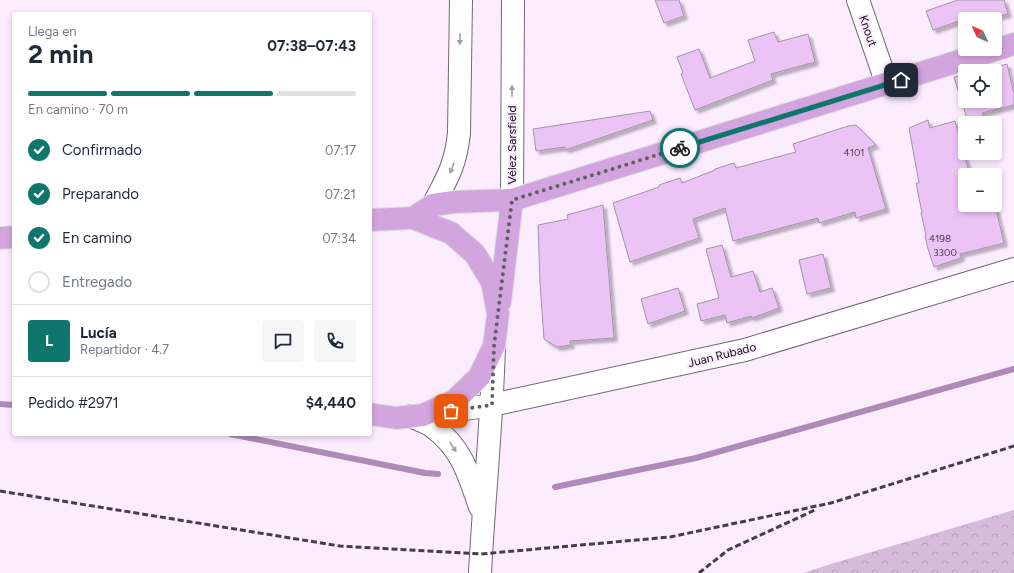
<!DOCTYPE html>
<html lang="es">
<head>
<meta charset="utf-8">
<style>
	:root { --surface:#fff; --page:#f6f6f7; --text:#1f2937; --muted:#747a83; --line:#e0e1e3; --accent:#0f766e }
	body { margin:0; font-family:Figtree,sans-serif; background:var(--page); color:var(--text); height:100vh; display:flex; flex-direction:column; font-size:15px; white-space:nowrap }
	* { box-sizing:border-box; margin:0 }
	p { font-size:13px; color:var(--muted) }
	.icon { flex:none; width:22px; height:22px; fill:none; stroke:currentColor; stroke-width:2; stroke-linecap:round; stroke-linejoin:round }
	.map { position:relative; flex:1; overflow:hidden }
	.panel { position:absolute; left:12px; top:12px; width:360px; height:424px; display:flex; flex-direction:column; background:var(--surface); border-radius:4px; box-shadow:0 2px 6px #0003 }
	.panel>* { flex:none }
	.needle { width:26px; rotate:315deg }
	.fabs { position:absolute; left:958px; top:12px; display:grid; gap:8px }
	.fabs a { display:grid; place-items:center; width:44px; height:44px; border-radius:4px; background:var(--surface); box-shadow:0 2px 6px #0003; font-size:20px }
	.pin { position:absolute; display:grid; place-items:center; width:34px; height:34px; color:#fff; margin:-17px; border-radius:8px; box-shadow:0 2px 6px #0006 }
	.courier { position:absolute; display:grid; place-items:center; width:40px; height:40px; margin:-20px; border:3px solid #0f766e; border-radius:50%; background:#fff; color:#222; box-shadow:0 1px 5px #0007 }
	.headline em { font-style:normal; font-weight:700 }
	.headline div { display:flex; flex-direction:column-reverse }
	.headline { display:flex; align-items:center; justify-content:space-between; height:68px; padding:0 16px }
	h1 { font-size:26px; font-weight:700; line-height:30px }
	.bar { display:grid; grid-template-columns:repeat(4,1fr); gap:6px 4px; align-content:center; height:48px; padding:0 16px }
	.bar i { height:5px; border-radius:3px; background:var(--line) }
	.bar .selected { background:var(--accent) }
	.bar p { grid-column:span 4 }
	.line { display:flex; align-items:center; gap:10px; padding:0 16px; border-top:1px solid var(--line) }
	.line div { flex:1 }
	.round { display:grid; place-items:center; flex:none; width:42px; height:42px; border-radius:4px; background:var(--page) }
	ol { padding:0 16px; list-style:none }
	li { display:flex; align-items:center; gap:12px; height:44px }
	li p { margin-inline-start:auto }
	li .icon { padding:4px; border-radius:50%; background:var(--accent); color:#fff; stroke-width:4 }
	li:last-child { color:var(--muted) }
	li i { width:22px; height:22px; border:2px solid var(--line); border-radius:50% }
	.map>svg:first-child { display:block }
	.forest { fill:url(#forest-crowns) }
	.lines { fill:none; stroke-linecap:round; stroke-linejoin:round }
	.stream { stroke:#af89b8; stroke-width:6 }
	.building { fill:#ecc3f5; stroke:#a493a7; filter:url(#shadow) }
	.minor-casing { stroke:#766679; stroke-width:24 }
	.major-casing { stroke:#deddde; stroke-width:24 }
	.minor { stroke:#fff; stroke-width:22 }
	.major { stroke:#d3a5de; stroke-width:22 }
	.rail { stroke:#453d47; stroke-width:3; stroke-dasharray:6 3; stroke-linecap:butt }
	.oneway { fill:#a19fa2 }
	.done { stroke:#655c67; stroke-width:4; stroke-dasharray:0 7.2 }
	.route { stroke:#0f766e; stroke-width:5 }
	.labels { text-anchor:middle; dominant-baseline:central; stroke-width:4; stroke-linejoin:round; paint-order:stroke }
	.number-label { font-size:10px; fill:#4a3b4e }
	.street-label { font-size:12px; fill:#140e16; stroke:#fbecfe }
</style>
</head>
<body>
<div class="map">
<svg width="1014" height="573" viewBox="0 0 1014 573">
	<defs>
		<pattern id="forest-crowns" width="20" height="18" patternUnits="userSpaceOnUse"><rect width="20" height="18" fill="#d6bbdc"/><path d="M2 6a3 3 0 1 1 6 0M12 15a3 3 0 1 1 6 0" fill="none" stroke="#b7a0bc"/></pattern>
		<filter id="shadow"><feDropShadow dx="3.5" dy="3.5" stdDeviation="1" flood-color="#0004"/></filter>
	</defs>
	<rect width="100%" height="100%" fill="#fbecfe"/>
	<path class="forest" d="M1014 510V573H803L831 564Z"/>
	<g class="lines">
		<path class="stream" d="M0 404 14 405
			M230 434 425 473 438 474
			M555 487 696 458 1014 369"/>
	</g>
	<path class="building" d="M655 0H679L684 16 664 23Z
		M958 0H1004L1008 14 988 19H965L933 30 926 11Z
		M774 32 778 42 808 34 815 62 771 74 773 80 695 110 681 74 683 73 677 57 699 49 710 78 755 61 748 40Z
		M1007 64 1014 94V105L982 113 983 118 968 122 954 77 965 75V101H995V71H979Z
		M650 111 653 120 565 150V147L536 151 533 129Z
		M928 120 930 128 955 121 970 175H965V212L995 205 1004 243 960 254 961 258 934 267 928 249 925 236 926 235 921 213H922L916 183H919L909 128Z
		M856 125 876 145 868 148 886 209 856 218 855 212 819 223 818 218 733 241 725 208 693 219 699 238 630 262 613 203 659 187V185L680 178 682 183 715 170V169L734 163 736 168 796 152 793 144 848 126Z
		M603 205 614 338 570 341 571 345 557 347 544 339 540 283 538 225 568 219 567 215Z
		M722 245 731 277 753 271 760 292 772 288 779 308 752 318 751 316 727 323 725 315 701 321 697 304 719 298 706 249Z
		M823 254 831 288 807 294 799 260Z
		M678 288 685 311 648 324 641 299Z"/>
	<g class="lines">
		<defs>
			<path id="minor" d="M858 0 887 84
				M512 200 513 0
				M433 205C447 179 456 164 459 133L461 0
				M432 414 492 405 745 350 1014 269
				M411 416C418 420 427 422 433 427 462 448 469 475 480 507
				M480 573C484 497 492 422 494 346"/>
			<path id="major" d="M413 218 433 205 454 202 512 200 1014 44
				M370 220 413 218 451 233 475 254 492 282 498 314 494 346 479 377 454 401 423 415 396 418 370 414
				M0 238 14 237
				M500 302 512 200"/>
		</defs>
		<use href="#minor" class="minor-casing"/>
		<use href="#major" class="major-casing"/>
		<use href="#minor" class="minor"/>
		<use href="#major" class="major"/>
		<path class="rail" d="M0 491 340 546 481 554 670 537 831 503 1014 446
			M699 573 728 550 817 509"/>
	</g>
	<defs><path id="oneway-solid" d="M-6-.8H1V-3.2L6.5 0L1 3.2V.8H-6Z"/></defs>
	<g class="oneway">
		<use href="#oneway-solid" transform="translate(460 39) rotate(91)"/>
		<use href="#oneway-solid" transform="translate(512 91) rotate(-90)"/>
		<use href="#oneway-solid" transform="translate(452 168) rotate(112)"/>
		<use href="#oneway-solid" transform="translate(453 447) rotate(56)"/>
	</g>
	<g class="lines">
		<path class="done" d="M451 411 492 405 494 346 512 200 680 148"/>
		<path class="route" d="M680 148 901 80"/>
	</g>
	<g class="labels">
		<g class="number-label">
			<text x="854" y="152">4101</text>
			<text x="940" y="238">4198</text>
			<text x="945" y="252">3300</text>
		</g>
		<g class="street-label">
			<text transform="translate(868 31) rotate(71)">Knout</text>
			<text transform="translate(512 145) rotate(-90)">Vélez Sarsfield</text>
			<text transform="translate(722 355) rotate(-14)">Juan Rubado</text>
		</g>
	</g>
</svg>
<div class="fabs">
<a><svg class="needle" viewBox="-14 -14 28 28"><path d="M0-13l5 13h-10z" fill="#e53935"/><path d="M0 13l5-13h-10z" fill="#747a83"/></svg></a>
<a><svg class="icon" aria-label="locate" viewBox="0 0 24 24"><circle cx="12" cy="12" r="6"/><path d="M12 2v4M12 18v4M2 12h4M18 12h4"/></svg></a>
<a>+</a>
<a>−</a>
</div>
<div class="pin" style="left:451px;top:411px;background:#ea580c"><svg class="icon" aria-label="bag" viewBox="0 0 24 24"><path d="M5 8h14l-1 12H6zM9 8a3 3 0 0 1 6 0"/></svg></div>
<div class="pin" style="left:901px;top:80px;background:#1f2937"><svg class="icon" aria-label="home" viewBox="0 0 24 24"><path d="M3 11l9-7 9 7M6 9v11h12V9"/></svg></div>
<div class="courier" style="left:680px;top:148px"><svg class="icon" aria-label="bike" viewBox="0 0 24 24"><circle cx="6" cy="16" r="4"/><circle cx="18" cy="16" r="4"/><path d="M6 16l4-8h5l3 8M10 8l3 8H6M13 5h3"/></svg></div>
<section class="panel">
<div class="headline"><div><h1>2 min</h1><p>Llega en</p></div><em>07:38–07:43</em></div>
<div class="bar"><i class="selected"></i><i class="selected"></i><i class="selected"></i><i></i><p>En camino · 70 m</p></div>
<ol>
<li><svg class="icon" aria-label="check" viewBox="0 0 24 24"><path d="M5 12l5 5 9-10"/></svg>Confirmado<p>07:17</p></li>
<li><svg class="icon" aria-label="check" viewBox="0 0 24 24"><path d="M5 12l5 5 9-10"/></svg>Preparando<p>07:21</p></li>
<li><svg class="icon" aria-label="check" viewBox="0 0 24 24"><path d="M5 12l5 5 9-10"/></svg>En camino<p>07:34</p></li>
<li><i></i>Entregado</li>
</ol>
<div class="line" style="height:72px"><b class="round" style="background:var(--accent);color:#fff">L</b><div><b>Lucía</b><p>Repartidor · 4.7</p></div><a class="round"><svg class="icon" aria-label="chat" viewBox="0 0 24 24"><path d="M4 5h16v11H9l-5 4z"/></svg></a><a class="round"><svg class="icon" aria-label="phone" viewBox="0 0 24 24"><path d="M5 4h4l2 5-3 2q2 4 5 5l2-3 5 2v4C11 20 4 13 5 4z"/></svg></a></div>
<div class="line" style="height:52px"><div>Pedido #2971</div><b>$4,440</b></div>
</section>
</div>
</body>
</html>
